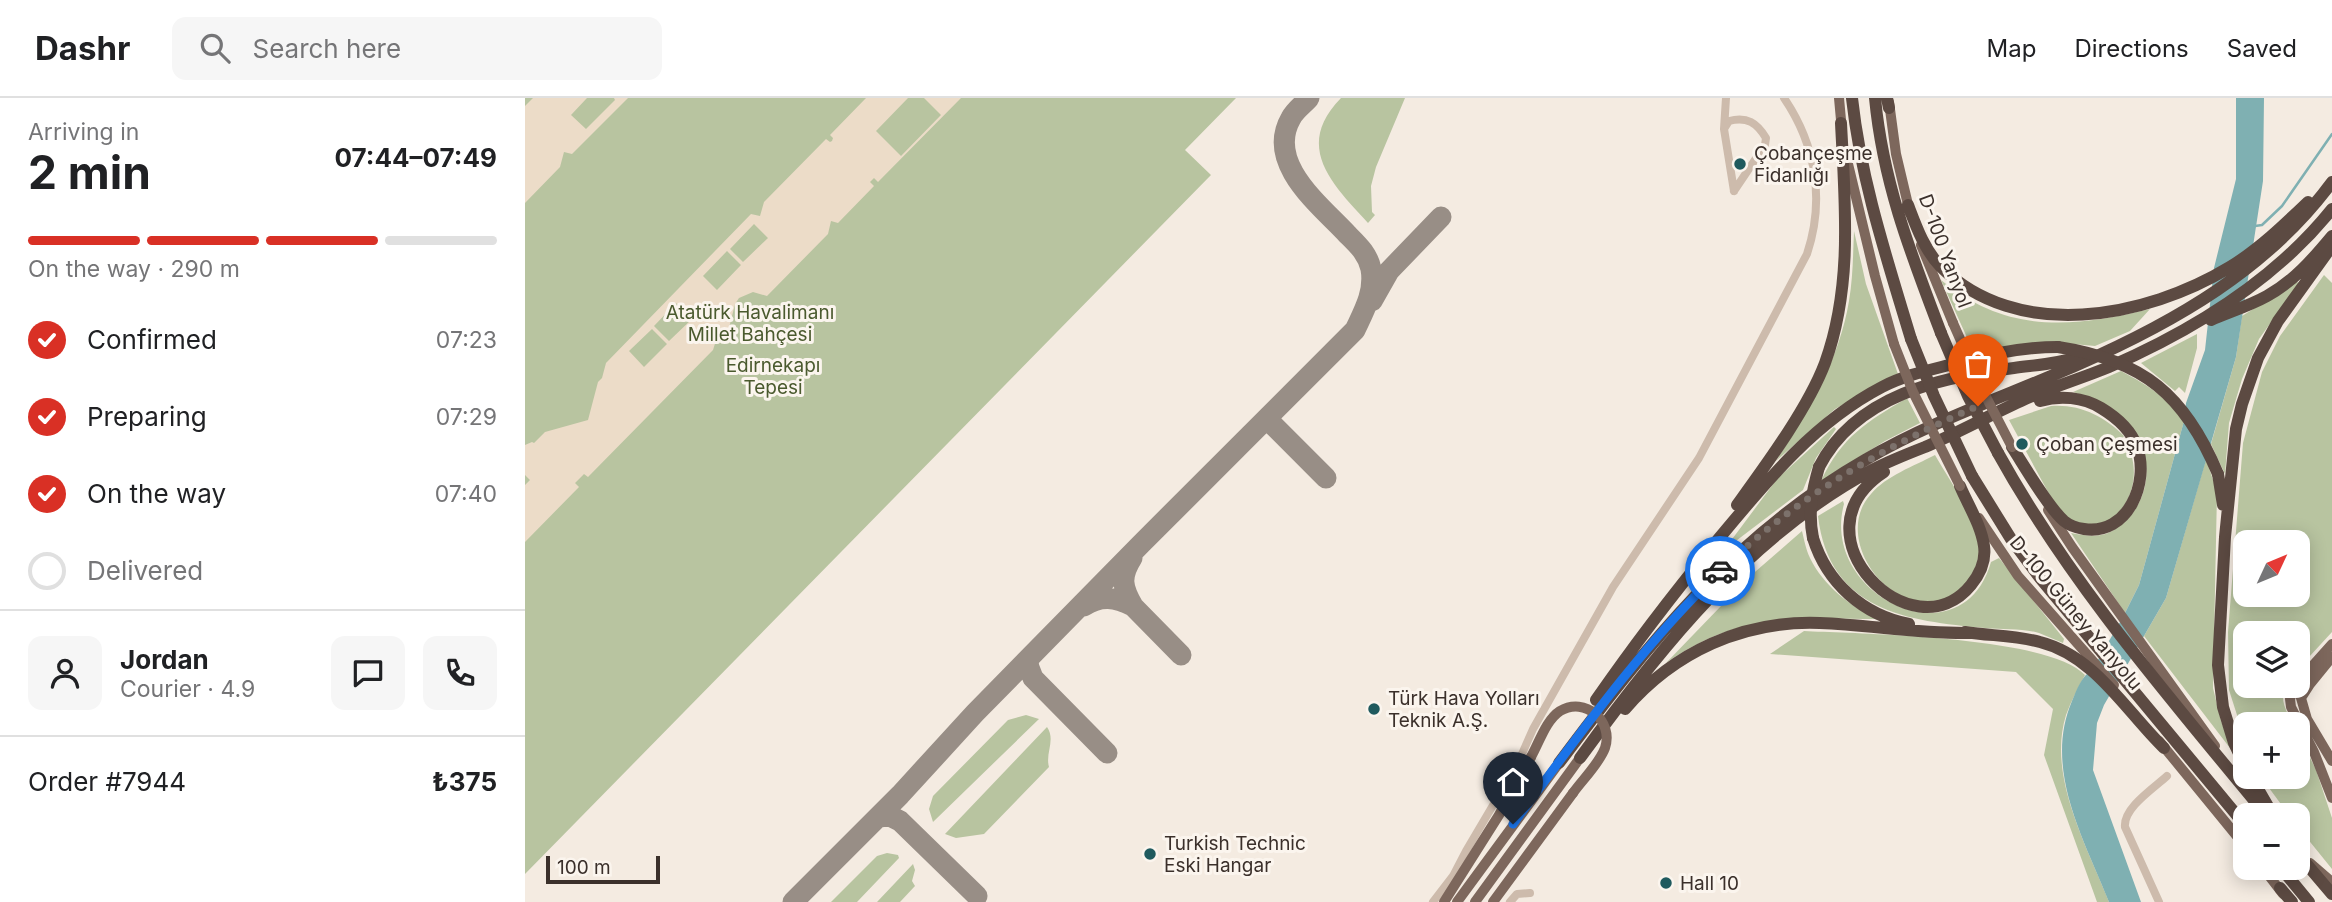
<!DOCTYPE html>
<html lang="en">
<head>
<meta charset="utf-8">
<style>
	:root { --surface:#fff; --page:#f6f6f6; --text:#202124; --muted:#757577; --line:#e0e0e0; --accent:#d93025 }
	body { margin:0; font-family:Inter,sans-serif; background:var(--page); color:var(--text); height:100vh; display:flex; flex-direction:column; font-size:26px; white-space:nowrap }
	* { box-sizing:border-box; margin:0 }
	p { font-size:23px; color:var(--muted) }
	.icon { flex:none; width:38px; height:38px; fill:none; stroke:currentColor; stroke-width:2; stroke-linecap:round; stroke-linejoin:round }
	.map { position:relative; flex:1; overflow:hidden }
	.drawer { display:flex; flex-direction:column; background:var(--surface); width:525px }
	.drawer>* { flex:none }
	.needle { width:46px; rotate:46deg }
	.fabs { position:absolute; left:1708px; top:432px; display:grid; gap:14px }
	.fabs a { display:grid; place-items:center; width:77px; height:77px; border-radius:14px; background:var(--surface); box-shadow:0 4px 18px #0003; font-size:35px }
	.scale { position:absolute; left:21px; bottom:18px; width:114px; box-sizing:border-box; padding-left:7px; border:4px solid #3b302b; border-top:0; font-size:19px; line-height:24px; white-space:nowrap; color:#3b302b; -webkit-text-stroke:5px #fbf5ee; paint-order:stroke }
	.pin { position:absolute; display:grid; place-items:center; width:60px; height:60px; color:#fff; margin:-72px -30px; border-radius:50% 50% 50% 0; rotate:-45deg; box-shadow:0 0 7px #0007 }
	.pin .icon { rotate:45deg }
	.courier { position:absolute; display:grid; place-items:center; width:70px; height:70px; margin:-35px; border:5px solid #1a73e8; border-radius:50%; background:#fff; color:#222; box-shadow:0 2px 9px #0007 }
	.head em { font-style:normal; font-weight:700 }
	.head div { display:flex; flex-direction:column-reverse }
	.head { display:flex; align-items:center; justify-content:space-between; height:119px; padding:0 28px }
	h1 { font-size:46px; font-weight:700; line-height:52px }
	.bar { display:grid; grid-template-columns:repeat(4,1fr); gap:10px 7px; align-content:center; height:84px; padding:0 28px }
	.bar i { height:9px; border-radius:5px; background:var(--line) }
	.bar .on { background:var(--accent) }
	.bar p { grid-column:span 4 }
	.line { display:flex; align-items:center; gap:18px; padding:0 28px; border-top:2px solid var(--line) }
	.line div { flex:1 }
	.round { display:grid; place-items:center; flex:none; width:74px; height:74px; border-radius:14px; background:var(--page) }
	ol { padding:0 28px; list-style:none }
	li { display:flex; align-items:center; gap:21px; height:77px }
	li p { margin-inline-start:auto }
	li .icon { padding:7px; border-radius:50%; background:var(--accent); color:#fff; stroke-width:4 }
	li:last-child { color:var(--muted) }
	li i { width:38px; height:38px; border:4px solid var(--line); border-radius:50% }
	header { display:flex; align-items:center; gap:42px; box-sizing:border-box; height:98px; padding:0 35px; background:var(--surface); border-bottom:2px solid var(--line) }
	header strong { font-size:33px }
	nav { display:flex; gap:38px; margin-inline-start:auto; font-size:24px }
	.search { width:490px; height:63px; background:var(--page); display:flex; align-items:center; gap:18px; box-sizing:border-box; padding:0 24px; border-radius:14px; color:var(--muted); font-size:26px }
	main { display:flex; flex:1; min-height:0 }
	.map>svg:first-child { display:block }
	.green { fill:#b8c4a0; fill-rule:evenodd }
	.plaza { fill:#ecdcc8; fill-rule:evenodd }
	.water { fill:#7fb0b2 }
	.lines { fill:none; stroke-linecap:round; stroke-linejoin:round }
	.stream { stroke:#7fb0b2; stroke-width:2.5 }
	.taxiway { stroke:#988e86; stroke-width:21 }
	.minor { stroke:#cdbbac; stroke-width:8 }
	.major { stroke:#7d675c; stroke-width:10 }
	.highway { stroke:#5c4a42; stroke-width:12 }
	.major-bridge { stroke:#7d675c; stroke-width:10 }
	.highway-bridge { stroke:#5c4a42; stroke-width:12 }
	.done { stroke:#7c716b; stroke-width:7; stroke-dasharray:0 12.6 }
	.route { stroke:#1a73e8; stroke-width:9 }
	.poi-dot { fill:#1f5a5e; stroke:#fbf5ee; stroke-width:2.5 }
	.labels { text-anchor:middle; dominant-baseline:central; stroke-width:6; stroke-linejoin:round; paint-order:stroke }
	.poi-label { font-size:19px; fill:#3b302b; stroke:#fbf5ee; text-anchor:start }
	.street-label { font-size:19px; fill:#3b302b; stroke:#fbf5ee }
	.park-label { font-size:19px; fill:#4a5a2e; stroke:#fbf5ee }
</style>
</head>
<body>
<header>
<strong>Dashr</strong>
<div class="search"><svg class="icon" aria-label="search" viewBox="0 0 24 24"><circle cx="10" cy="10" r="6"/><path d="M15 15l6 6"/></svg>Search here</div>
<nav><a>Map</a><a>Directions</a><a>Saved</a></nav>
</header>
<main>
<section class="drawer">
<div class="head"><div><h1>2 min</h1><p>Arriving in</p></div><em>07:44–07:49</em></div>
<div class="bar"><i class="on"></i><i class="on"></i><i class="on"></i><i></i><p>On the way · 290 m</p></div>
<ol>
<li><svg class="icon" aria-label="check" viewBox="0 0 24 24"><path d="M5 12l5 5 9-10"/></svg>Confirmed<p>07:23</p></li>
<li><svg class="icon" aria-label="check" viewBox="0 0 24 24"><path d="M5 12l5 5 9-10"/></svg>Preparing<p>07:29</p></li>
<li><svg class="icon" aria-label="check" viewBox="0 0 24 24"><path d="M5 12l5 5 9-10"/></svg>On the way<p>07:40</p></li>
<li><i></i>Delivered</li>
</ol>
<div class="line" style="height:126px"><a class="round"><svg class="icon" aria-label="person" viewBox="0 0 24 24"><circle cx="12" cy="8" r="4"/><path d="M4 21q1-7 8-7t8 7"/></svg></a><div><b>Jordan</b><p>Courier · 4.9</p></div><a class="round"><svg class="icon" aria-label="chat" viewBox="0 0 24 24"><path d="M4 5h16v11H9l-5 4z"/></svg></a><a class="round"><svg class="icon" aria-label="phone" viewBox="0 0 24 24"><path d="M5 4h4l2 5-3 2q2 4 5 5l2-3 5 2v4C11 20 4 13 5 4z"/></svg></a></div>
<div class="line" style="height:91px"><div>Order #7944</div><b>₺375</b></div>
</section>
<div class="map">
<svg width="1807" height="804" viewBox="0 0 1807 804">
	<rect width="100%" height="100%" fill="#f4ebe1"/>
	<path class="green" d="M0 0H711L660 52 686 77 0 776Z
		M816 0H880L851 69 846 88 847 114 850 117 843 125C808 87 768 49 816 0Z
		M1329 133 1341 186 1373 276 1310 311 1251 363C1283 313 1314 263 1324 203 1328 180 1328 156 1329 133Z
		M1799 177 1807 185V534L1773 571V536H1720V588H1760C1754 602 1762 614 1768 626H1720V642L1704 592 1703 534 1718 345 1737 274 1755 238ZM1720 444H1773V497H1720Z
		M1416 182C1482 236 1547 230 1625 211L1605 233 1570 248 1526 244 1449 255Z
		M1772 184 1774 185 1734 241 1717 281 1704 325 1700 376 1686 346 1711 259 1717 218Z
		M1672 236V250L1660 295 1654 289 1650 293 1616 265Z
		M1596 273C1626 289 1638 297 1659 323L1614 487 1600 515 1546 435C1557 437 1572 440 1583 435 1611 423 1628 387 1619 358 1616 351 1580 311 1573 304 1567 299 1556 297 1548 294Z
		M1382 300 1395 325 1360 343 1296 383C1317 338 1342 324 1382 300Z
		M1526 308C1555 306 1579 318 1599 338L1597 341C1619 365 1609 412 1579 425 1570 429 1555 425 1546 424L1529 405 1484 322Z
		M1309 329 1311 331 1291 360 1278 392 1199 452 1252 381Z
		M1410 357C1423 380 1453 422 1454 448 1455 464 1448 479 1436 490 1432 493 1428 498 1424 500 1420 502 1413 502 1408 503 1356 510 1309 436 1346 396 1361 378 1389 368 1410 357Z
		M1681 361 1692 394 1688 590 1696 623 1708 654 1619 538 1641 500Z
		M1318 403 1319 406C1294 498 1437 566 1466 464L1474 460 1539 541 1538 545C1530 542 1522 538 1514 535 1497 530 1478 532 1460 530 1382 523 1304 513 1293 418Z
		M1277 433C1279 441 1281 452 1285 460 1298 487 1326 509 1352 521 1268 520 1213 515 1141 565L1223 480Z
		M1279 533C1337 536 1523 538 1560 577 1553 590 1546 603 1541 617 1522 678 1562 748 1584 804H1572L1519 657 1528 611 1491 574 1245 556Z
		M501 617 514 621 408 724 404 711 408 698 483 622Z
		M522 629C531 642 520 655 524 669L459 736 431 740 420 736Z
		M1773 635 1791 672 1807 720V771L1773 729V718L1764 717 1736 679H1773Z
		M362 755 373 757 374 760 332 804H306L352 758Z
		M388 766 390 772 387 783 390 788 375 804H352Z"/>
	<path class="plaza" d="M8 0H62L46 17 61 31 90 2 89 0H103L47 56 39 54 35 69 0 105V8Z
		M341 0H383L351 33 376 58 416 17 399 0H436L353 84 349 80 345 84 349 88 313 125 306 123 303 136 242 198 228 194 214 200 210 206 202 238 193 236 188 252 63 379 59 376 50 385 54 389 0 444V387L5 382 0 377V347L7 344 9 345 20 334 63 322 73 284 77 280 81 265 226 116 235 118 239 104 301 41 305 44 307 43 308 40 305 37ZM229 126 243 140 218 164 205 151ZM202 153 216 167 192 192 178 178ZM151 205 167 221 144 243 129 228ZM127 231 142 246 119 269 104 253Z"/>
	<path class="water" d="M1711 0H1739L1738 83 1711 259 1641 500 1579 607 1572 625 1568 672 1616 804H1584C1559 741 1518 671 1547 603 1552 591 1556 579 1567 572L1598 519 1614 487 1659 323 1661 305 1680 252 1689 170 1711 81Z"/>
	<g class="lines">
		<path class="stream" d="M1730 128 1737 127 1757 108 1807 36"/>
		<path class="taxiway" d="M847 203 864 173 916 119
			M742 321 801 380
			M598 498 656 557
			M559 508C576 497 590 499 608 508 597 489 595 479 607 460
			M504 561 503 567 508 580 582 655
			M353 719 365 718 375 723 452 798
			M268 804 375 697 450 615 616 446 830 232C839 213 850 194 846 171 843 156 833 147 822 136 795 107 740 65 766 20 770 12 779 6 784 0"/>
		<path class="minor" d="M1201 0 1199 31 1204 23C1222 18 1232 25 1241 40L1240 47 1209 93
			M1199 31 1209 93
			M908 804 928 778 941 753 993 665 1008 631 1088 489 1174 360 1282 156C1300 102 1291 47 1259 0
			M985 804 992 796 1005 795
			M1634 804 1600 729C1598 710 1629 690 1642 678"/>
		<path class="major" d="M1314 0 1317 33
			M1364 4 1371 56 1385 115
			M1323 66 1350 178 1369 246
			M1396 147 1428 225
			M1523 412 1547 449 1690 648
			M1454 420 1493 478 1589 587
			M1807 559 1785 586 1776 600 1782 621 1807 663
			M1773 584 1807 546
			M1770 588 1765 601 1766 609 1789 654 1807 700
			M1634 643 1720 748
			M1785 765 1807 784
			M1738 770 1758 796
			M919 804 974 717 1006 659
			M932 804 1034 665
			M950 804 1055 660
			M968 804 1048 695"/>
		<path class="highway" d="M1327 0C1336 83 1362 161 1386 241
			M1350 0C1358 85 1386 156 1416 235
			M1362 0 1364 10
			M1383 107C1391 128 1399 151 1415 168 1492 245 1621 220 1705 169 1734 151 1758 128 1783 104
			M1686 222C1704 214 1724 208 1742 198 1769 183 1787 162 1807 138
			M1487 349C1500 369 1523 409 1539 423 1545 428 1552 430 1559 431 1603 438 1625 384 1612 349 1606 332 1591 319 1576 310 1558 299 1535 297 1515 303
			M1473 355C1546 487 1647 602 1742 718
			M1294 369C1331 297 1416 279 1489 270 1511 267 1532 266 1553 259
			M1359 374C1264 436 1388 559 1446 487 1455 476 1461 462 1459 448 1456 427 1443 407 1435 388
			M1693 376 1698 407
			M1447 378 1486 441 1515 480 1720 727
			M1212 407C1241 367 1283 310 1300 265 1328 188 1320 106 1316 25
			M1288 440C1302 485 1338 517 1384 526
			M1440 534C1465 538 1490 537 1515 544 1570 558 1600 612 1639 650
			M1071 602C1109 547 1149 495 1191 444 1240 385 1288 325 1357 289 1380 277 1405 272 1428 266 1463 256 1498 249 1533 249
			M1100 611C1149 554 1218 522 1295 525 1345 527 1395 536 1445 535
			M1055 660C1135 550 1224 438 1347 372 1364 363 1382 356 1400 349 1432 335 1463 318 1496 303 1524 290 1555 281 1584 269 1667 233 1750 182 1807 111
			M1034 665C1123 546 1208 438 1340 362 1407 323 1481 298 1552 267 1650 224 1743 171 1807 84
			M1720 668 1709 645 1698 609 1693 567 1700 439 1711 331 1717 306 1733 260 1753 223 1807 148
			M1726 679 1748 717
			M1773 756 1807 796
			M1756 770 1784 804
			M1755 790 1767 804"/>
		<path class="major-bridge" d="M1428 225 1459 295 1487 349
			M1369 246 1388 294 1435 388
			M1006 659C1014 645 1021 622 1035 613 1060 598 1089 623 1080 650 1074 666 1058 681 1048 695"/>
		<path class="highway-bridge" d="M1416 235 1443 298 1473 355
			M1386 241 1409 298 1447 378
			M1533 249C1618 262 1660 297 1693 376
			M1288 440C1283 415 1287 393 1294 369"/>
	</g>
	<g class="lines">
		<path class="done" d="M1195 473C1272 399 1356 350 1453 308"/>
		<path class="route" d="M988 726C1053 638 1116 549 1195 473"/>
	</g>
	<g class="poi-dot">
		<circle cx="1215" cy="66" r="7"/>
		<circle cx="1497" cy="346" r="7"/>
		<circle cx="849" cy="611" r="7"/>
		<circle cx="625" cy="756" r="7"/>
		<circle cx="1141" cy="785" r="7"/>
	</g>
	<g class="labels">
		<g class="poi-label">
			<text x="1229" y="55">Çobançeşme<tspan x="1229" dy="22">Fidanlığı</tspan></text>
			<text x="1511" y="346">Çoban Çeşmesi</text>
			<text x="863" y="600">Türk Hava Yolları<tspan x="863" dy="22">Teknik A.Ş.</tspan></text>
			<text x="639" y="745">Turkish Technic<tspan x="639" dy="22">Eski Hangar</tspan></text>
			<text x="1155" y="785">Hall 10</text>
		</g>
		<g class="street-label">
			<text transform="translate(1420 153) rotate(70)">D-100 Yanyol</text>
			<text transform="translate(1551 515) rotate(50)">D-100 Güney Yanyolu</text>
		</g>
		<g class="park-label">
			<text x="225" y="214">Atatürk Havalimanı<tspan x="225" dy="22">Millet Bahçesi</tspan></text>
			<text x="248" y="267">Edirnekapı<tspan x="248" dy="22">Tepesi</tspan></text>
		</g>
	</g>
</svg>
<div class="fabs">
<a><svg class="needle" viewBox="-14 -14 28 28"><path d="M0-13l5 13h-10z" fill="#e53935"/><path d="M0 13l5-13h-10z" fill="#757577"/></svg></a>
<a><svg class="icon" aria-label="layers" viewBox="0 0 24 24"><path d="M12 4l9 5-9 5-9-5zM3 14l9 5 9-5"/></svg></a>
<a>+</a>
<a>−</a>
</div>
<div class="scale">100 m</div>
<div class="pin" style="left:1453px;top:308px;background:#ea580c"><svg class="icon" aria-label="bag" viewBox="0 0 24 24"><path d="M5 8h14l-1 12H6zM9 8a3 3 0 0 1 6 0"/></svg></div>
<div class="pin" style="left:988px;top:726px;background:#1f2937"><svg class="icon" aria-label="home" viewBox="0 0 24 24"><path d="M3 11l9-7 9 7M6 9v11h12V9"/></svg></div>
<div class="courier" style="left:1195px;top:473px"><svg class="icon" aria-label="car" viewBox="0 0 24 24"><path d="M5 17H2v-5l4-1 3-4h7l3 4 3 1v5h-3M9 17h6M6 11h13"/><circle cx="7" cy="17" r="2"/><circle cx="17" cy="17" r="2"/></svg></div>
</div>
</main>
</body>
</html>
